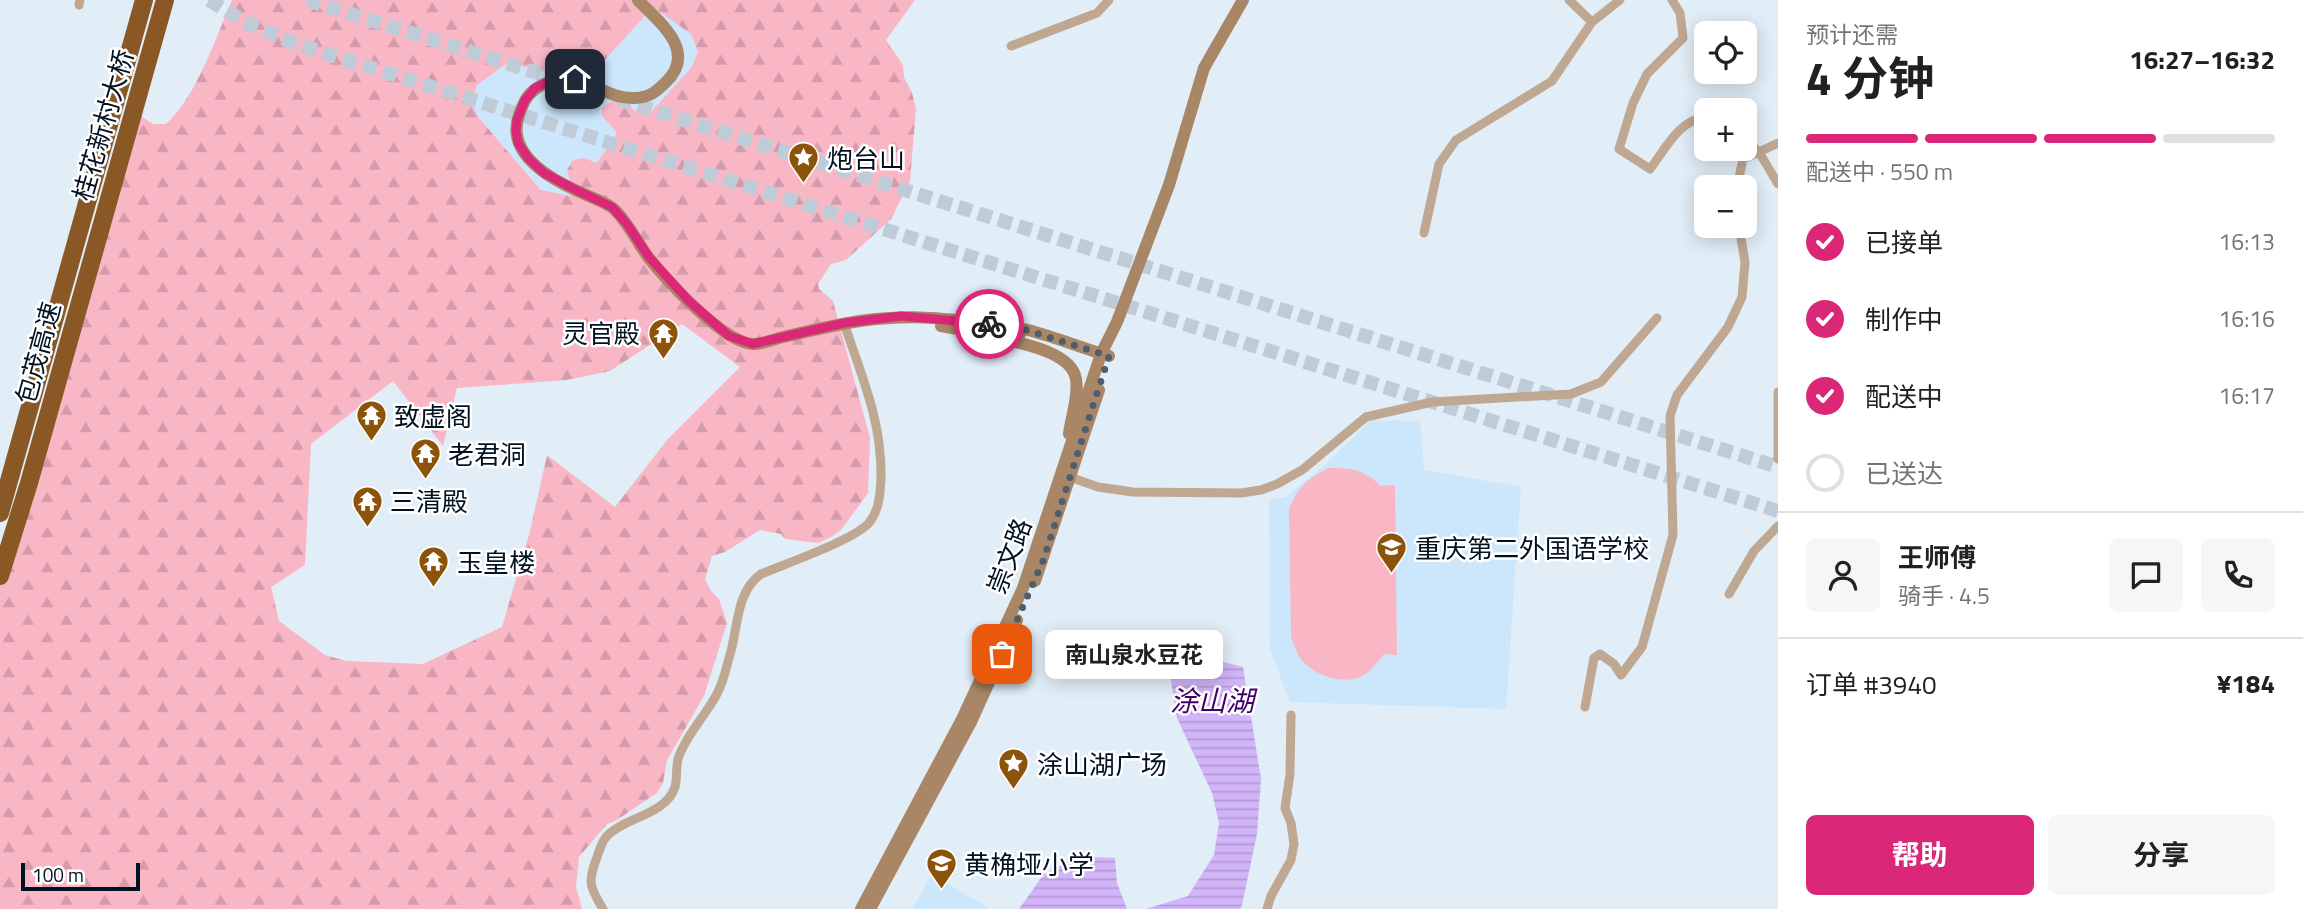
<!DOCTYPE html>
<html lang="zh">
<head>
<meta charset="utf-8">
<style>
	:root { --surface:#fff; --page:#f6f6f6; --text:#202124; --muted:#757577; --line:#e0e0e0; --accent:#db2777 }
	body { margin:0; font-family:"Titillium Web","Noto Sans SC",sans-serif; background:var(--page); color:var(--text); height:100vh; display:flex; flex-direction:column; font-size:26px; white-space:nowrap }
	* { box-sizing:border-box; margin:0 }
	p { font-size:23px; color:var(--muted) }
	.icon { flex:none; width:38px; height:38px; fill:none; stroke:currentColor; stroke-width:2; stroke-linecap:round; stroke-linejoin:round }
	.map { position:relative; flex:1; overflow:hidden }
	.sheet { display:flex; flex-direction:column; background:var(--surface); width:525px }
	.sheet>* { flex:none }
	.buttons { position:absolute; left:1694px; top:21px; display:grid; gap:14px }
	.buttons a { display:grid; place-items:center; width:63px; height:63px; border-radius:10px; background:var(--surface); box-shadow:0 4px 18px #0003; font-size:35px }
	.scale { position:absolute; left:21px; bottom:18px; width:119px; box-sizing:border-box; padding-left:7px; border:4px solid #012; border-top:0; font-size:19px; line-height:24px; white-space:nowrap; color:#012; -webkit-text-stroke:5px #fff; paint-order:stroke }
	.pin { position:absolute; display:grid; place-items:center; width:60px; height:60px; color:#fff; margin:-30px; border-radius:14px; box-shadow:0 4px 10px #0006 }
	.courier { position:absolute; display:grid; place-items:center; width:70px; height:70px; margin:-35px; border:5px solid #db2777; border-radius:50%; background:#fff; color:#222; box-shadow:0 2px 9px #0007 }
	.bubble { position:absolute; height:49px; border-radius:10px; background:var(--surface); box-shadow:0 4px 18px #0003; font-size:23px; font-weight:700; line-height:49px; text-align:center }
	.head em { font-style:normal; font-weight:700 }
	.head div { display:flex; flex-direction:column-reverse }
	.head { display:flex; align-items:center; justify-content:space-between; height:119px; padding:0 28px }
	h1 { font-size:46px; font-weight:700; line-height:52px }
	.bar { display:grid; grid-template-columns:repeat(4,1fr); gap:10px 7px; align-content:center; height:84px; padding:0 28px }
	.bar i { height:9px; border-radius:5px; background:var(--line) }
	.bar .on { background:var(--accent) }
	.bar p { grid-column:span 4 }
	.line { display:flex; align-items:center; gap:18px; padding:0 28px; border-top:2px solid var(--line) }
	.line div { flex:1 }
	.round { display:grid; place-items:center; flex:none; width:74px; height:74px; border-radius:10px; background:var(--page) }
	ol { padding:0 28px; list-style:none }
	li { display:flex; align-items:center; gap:21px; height:77px }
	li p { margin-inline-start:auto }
	li .icon { padding:7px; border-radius:50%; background:var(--accent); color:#fff; stroke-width:4 }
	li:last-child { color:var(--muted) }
	li i { width:38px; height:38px; border:4px solid var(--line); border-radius:50% }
	.action { display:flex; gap:14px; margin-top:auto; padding:14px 28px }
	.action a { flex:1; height:80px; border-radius:10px; background:var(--accent); color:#fff; font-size:28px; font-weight:700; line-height:80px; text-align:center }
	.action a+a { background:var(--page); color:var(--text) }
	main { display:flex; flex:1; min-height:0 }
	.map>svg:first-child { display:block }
	.built { fill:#cce6fc }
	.forest { fill:url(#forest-firs); fill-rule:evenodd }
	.green { fill:#f9b7c6 }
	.water { fill:url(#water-rules) }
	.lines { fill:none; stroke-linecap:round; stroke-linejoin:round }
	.primary-tunnel { stroke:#bfccd7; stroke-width:14; stroke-dasharray:14 7; stroke-linecap:butt }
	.street { stroke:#bfa792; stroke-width:9 }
	.secondary { stroke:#a98665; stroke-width:12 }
	.highway { stroke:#895825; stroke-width:18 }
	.done { stroke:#4f5e6d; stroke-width:7; stroke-dasharray:0 12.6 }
	.route { stroke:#db2777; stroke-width:9 }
	.labels { text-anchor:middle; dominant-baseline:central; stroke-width:5; stroke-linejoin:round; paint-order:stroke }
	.street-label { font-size:26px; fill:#012; stroke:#fff }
	.poi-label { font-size:26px; fill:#012; stroke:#fff; text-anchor:start }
	.water-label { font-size:28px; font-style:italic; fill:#3f006a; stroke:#fff }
</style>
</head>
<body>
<main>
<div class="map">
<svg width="1778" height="909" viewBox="0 0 1778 909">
	<defs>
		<pattern id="forest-firs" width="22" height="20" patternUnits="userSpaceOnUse" patternTransform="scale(1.75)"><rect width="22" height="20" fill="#f9b7c6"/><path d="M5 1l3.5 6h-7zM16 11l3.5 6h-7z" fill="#d49caa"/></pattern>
		<pattern id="water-rules" width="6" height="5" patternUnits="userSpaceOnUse" patternTransform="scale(1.75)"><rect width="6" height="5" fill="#d2b4f9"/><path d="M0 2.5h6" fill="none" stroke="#b29ad5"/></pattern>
	</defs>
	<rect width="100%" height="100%" fill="#e1edf7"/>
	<path class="built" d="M653 7 691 34 698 52 691 68 649 114 641 115 627 102 602 116 617 133 597 163 583 158 567 170 572 191 570 196 542 190 479 118 472 105 477 85 508 63 578 79 585 78 590 75Z
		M1371 420 1420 421 1424 470 1521 487 1506 709 1290 702 1270 649 1269 500 1286 497 1328 462Z
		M932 874 990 909H912Z"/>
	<path class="forest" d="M232 0H915L886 40 903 65 904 77 912 93 916 109 910 181 891 219 846 260 831 264 818 284 819 289 833 301 870 438 868 493 841 530 831 537 818 543 785 539 781 534 760 530 725 552 712 556 705 579 711 591 719 599 727 623 704 696 667 760 663 783 657 793 615 821 607 824 579 857 576 887 582 909H0V584L141 116 153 124H166C197 96 215 39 232 0ZM653 7 691 34 698 52 691 68 649 114C636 115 630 107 625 96L607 104 602 109V116L617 133 597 163 584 158 573 160 567 170 572 191 570 196 541 190 479 118 472 105 477 85 508 63 578 79 591 75ZM682 324 740 367 667 440 615 507 547 455 530 531 502 627 423 664 346 661 325 655 279 621 271 587 305 565 311 444 393 381 443 446 457 388 567 380 610 371Z"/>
	<path class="green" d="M1328 468C1351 468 1363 469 1381 486L1395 485 1397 655 1384 654C1377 663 1370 673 1360 677 1339 685 1312 674 1300 658 1296 652 1294 644 1291 637L1289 509C1299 486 1306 480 1328 468Z"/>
	<path class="water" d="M1220 661 1243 667 1261 779 1257 834 1242 905 1240 909H1146L1188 896 1214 855 1219 823 1212 793 1177 718 1170 675 1187 663Z
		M1079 856 1115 858 1117 883 1127 909H1019L1044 874Z"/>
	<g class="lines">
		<path class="primary-tunnel" d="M209 0 243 21 296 44 1778 511
			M307 0 566 82
			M618 99 1778 467"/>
		<path class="street" d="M1569 0 1592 22
			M1672 0 1680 13 1683 38 1647 74 1633 103 1619 149 1650 169C1664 151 1681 117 1706 118
			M79 5 80 0
			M1011 46 1097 13 1109 0
			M1745 139 1759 152 1778 143
			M1737 187 1743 159 1759 152 1778 184
			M1424 233 1439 164 1456 140 1552 81 1592 22 1620 0
			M1778 392V459
			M1067 476 1098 487 1133 492 1241 493 1261 490 1277 484 1302 470 1366 417 1432 402 1571 394 1601 382 1657 318
			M1729 594 1754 551 1778 526
			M1585 707 1594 658 1600 654 1614 664 1621 675 1642 647 1673 535 1670 416 1677 395 1728 327 1742 297 1745 262 1739 226
			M603 909C591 889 587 883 596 860 599 852 601 842 607 836 625 817 666 815 675 787 678 777 675 765 679 756 688 732 707 714 718 692 724 680 727 664 731 651 738 624 737 591 761 574 787 563 849 542 868 524 879 512 880 495 881 479 882 420 862 378 844 323
			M1267 909 1271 896 1291 860 1294 844 1291 823 1285 808 1290 774 1291 715"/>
		<path class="secondary" d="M638 0C659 22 698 51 666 82 657 91 649 98 635 98 602 100 580 66 544 84 529 91 524 100 519 115 505 155 552 180 582 193 592 198 607 202 615 210 629 224 637 242 648 257 667 281 722 341 752 344 761 345 774 339 783 337 809 331 834 325 860 321 904 315 933 317 976 322 994 324 1011 326 1028 330 1055 337 1082 348 1109 356
			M941 326 986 334H1020
			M1003 339C1025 344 1072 353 1076 379 1079 396 1071 417 1069 434
			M1035 581 1099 390
			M861 909 962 719 1023 588 1101 354 1117 322 1169 185 1204 68 1243 0
			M870 909 971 722 1017 620"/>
		<path class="highway" d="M0 513 144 0
			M0 576 29 483 165 0"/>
	</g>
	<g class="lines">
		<path class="done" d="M989 324 1026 330 1109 356 1043 561 1002 654"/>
		<path class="route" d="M575 79H554L535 88 525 100 517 120 516 131 518 143 528 158 544 173 576 190 612 207 627 224 649 257 689 301 729 336 753 344 844 323 901 316 989 324"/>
	</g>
	<defs>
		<symbol id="sight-pin" viewBox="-11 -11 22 30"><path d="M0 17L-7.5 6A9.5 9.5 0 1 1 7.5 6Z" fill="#8c530b" stroke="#fff"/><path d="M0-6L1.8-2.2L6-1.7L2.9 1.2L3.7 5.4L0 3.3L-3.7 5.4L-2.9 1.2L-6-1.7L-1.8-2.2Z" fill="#fff"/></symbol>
		<symbol id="temple-pin" viewBox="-11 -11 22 30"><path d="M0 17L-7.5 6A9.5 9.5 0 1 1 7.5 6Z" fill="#8c530b" stroke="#fff"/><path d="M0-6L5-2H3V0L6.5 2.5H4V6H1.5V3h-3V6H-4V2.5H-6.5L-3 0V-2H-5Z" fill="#fff"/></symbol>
		<symbol id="school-pin" viewBox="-11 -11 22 30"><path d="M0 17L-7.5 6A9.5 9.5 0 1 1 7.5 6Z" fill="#8c530b" stroke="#fff"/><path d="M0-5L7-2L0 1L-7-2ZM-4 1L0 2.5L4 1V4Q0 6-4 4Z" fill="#fff"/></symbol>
	</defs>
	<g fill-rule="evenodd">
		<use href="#sight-pin" x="786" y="140" width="35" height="47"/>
		<use href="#temple-pin" x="646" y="316" width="35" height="47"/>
		<use href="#temple-pin" x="354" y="398" width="35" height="47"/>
		<use href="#temple-pin" x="408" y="436" width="35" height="47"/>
		<use href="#temple-pin" x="350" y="484" width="35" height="47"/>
		<use href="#school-pin" x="1374" y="530" width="35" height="47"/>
		<use href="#temple-pin" x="416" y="544" width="35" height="47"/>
		<use href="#sight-pin" x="996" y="746" width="35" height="47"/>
		<use href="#school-pin" x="924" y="846" width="35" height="47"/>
	</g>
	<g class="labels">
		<g class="street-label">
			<text transform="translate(103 125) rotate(-74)">桂花新村大桥</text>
			<text transform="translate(38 353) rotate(-75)">包茂高速</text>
			<text transform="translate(1009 556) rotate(-69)">崇文路</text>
		</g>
		<g class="poi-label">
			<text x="827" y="158">炮台山</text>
			<text x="640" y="333" text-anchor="end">灵官殿</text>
			<text x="394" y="416">致虚阁</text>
			<text x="448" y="454">老君洞</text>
			<text x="390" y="501">三清殿</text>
			<text x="1415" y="548">重庆第二外国语学校</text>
			<text x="457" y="562">玉皇楼</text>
			<text x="1037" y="764">涂山湖广场</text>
			<text x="964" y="864">黄桷垭小学</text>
		</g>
		<g class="water-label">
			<text x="1212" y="700">涂山湖</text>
		</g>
	</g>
</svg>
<div class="buttons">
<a><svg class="icon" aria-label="locate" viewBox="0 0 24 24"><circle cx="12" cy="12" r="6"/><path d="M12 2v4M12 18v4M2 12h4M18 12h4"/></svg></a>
<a>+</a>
<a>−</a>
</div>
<div class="scale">100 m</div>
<div class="pin" style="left:1002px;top:654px;background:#ea580c"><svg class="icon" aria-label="bag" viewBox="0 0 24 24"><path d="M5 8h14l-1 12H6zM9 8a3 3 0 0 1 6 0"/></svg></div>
<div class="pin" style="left:575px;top:79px;background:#1f2937"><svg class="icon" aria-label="home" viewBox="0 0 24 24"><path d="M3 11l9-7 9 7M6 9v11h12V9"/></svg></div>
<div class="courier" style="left:989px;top:324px"><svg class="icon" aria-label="bike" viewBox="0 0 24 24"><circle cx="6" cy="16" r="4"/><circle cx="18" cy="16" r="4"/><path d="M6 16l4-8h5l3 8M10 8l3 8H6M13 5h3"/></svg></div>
<div class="bubble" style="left:1045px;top:630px;width:178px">南山泉水豆花</div>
</div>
<section class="sheet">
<div class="head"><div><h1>4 分钟</h1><p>预计还需</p></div><em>16:27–16:32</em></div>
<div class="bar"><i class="on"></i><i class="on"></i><i class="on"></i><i></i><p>配送中 · 550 m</p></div>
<ol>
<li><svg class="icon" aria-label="check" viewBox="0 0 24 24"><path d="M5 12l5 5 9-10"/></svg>已接单<p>16:13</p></li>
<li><svg class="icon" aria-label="check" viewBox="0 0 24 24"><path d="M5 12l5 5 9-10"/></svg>制作中<p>16:16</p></li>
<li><svg class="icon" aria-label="check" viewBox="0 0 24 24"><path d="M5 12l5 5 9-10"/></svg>配送中<p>16:17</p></li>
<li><i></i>已送达</li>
</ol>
<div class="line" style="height:126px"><a class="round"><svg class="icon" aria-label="person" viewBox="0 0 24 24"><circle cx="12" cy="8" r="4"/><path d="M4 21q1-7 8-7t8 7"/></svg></a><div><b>王师傅</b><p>骑手 · 4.5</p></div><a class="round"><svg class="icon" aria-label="chat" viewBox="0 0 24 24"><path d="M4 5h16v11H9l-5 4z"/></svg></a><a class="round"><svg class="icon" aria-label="phone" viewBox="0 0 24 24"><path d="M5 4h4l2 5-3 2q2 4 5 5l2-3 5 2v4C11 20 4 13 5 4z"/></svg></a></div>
<div class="line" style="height:91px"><div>订单 #3940</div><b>¥184</b></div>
<div class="action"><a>帮助</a><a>分享</a></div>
</section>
</main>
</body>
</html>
